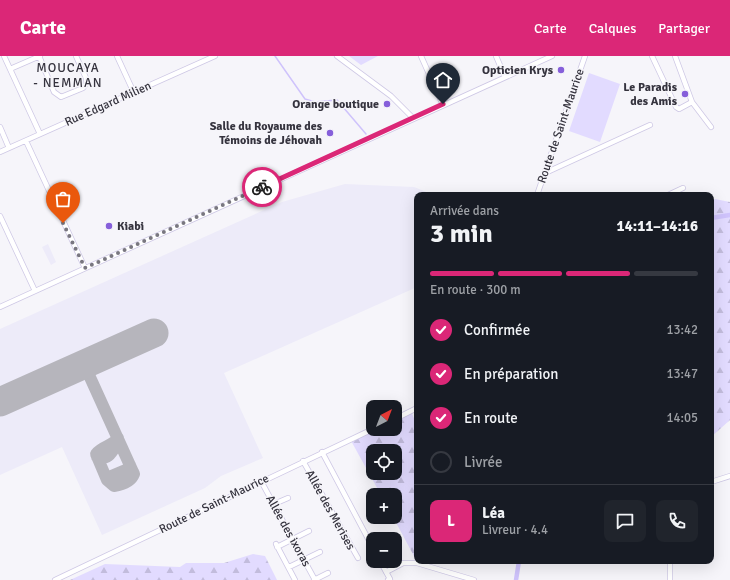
<!DOCTYPE html>
<html lang="fr">
<head>
<meta charset="utf-8">
<style>
	:root { --surface:#171b24; --page:#20242c; --text:#f1f3f6; --muted:#9ea1a6; --line:#363941; --accent:#db2777 }
	body { margin:0; font-family:Signika,sans-serif; background:var(--page); color:var(--text); height:100vh; display:flex; flex-direction:column; font-size:15px; white-space:nowrap }
	* { box-sizing:border-box; margin:0 }
	p { font-size:13px; color:var(--muted) }
	.icon { flex:none; width:22px; height:22px; fill:none; stroke:currentColor; stroke-width:2; stroke-linecap:round; stroke-linejoin:round }
	.map { position:relative; flex:1; overflow:hidden }
	.side { position:absolute; left:414px; top:136px; width:300px; height:372px; display:flex; flex-direction:column; background:var(--surface); border-radius:8px; box-shadow:0 4px 16px #0002 }
	.side>* { flex:none }
	.needle { width:26px; rotate:42deg }
	.tools { position:absolute; left:366px; top:344px; display:grid; gap:8px }
	.tools a { display:grid; place-items:center; width:36px; height:36px; border-radius:8px; background:var(--surface); box-shadow:0 4px 16px #0002; font-size:20px }
	.pin { position:absolute; display:grid; place-items:center; width:34px; height:34px; color:#fff; margin:-41px -17px; border-radius:50% 50% 50% 0; rotate:-45deg; box-shadow:0 0 4px #0007 }
	.pin .icon { rotate:45deg }
	.courier { position:absolute; display:grid; place-items:center; width:40px; height:40px; margin:-20px; border:3px solid #db2777; border-radius:50%; background:#fff; color:#222; box-shadow:0 1px 5px #0007 }
	.head em { font-style:normal; font-weight:700 }
	.head div { display:flex; flex-direction:column-reverse }
	.head { display:flex; align-items:center; justify-content:space-between; height:68px; padding:0 16px }
	h1 { font-size:26px; font-weight:700; line-height:30px }
	.bar { display:grid; grid-template-columns:repeat(4,1fr); gap:6px 4px; align-content:center; height:48px; padding:0 16px }
	.bar i { height:5px; border-radius:3px; background:var(--line) }
	.bar .active { background:var(--accent) }
	.bar p { grid-column:span 4 }
	.line { display:flex; align-items:center; gap:10px; padding:0 16px; border-top:1px solid var(--line) }
	.line div { flex:1 }
	.round { display:grid; place-items:center; flex:none; width:42px; height:42px; border-radius:8px; background:var(--page) }
	ol { padding:0 16px; list-style:none }
	li { display:flex; align-items:center; gap:12px; height:44px }
	li p { margin-inline-start:auto }
	li .icon { padding:4px; border-radius:50%; background:var(--accent); color:#fff; stroke-width:4 }
	li:last-child { color:var(--muted) }
	li i { width:22px; height:22px; border:2px solid var(--line); border-radius:50% }
	header { display:flex; align-items:center; gap:24px; box-sizing:border-box; height:56px; padding:0 20px; background:var(--accent); color:#fff }
	header strong { font-size:19px }
	nav { display:flex; gap:22px; margin-inline-start:auto; font-size:14px }
	.map>svg:first-child { display:block }
	.built { fill:#edebf9 }
	.forest { fill:url(#forest-firs); fill-rule:evenodd }
	.pitch { fill:#e2dbff }
	.lines { fill:none; stroke-linecap:round; stroke-linejoin:round }
	.stream { stroke:#cfc3fc; stroke-width:1.5 }
	.canal { stroke:#cfc3fc; stroke-width:4.5 }
	.taxiway { stroke:#b6b5bc; stroke-width:12 }
	.runway { stroke:#b6b5bc; stroke-width:29 }
	.minor-casing { stroke:#cec8e5; stroke-width:6 }
	.minor { stroke:#fff; stroke-width:4.5 }
	.done { stroke:#797780; stroke-width:4; stroke-dasharray:0 7.2 }
	.route { stroke:#db2777; stroke-width:5 }
	.poi-dot { fill:#865fda; stroke:#f6f5fa; stroke-width:1.5 }
	.labels { text-anchor:middle; dominant-baseline:central; stroke-width:3; stroke-linejoin:round; paint-order:stroke }
	.poi-label { font-size:12px; font-weight:bold; fill:#35333e; stroke:#f6f5fa; text-anchor:end }
	.street-label { font-size:12px; fill:#35333e; stroke:#f6f5fa }
	.neighbourhood-label { font-size:13px; letter-spacing:1px; fill:#35333e; stroke:#f6f5fa }
</style>
</head>
<body>
<header>
<strong>Carte</strong>
<nav><a>Carte</a><a>Calques</a><a>Partager</a></nav>
</header>
<div class="map">
<svg width="730" height="524" viewBox="0 0 730 524">
	<defs>
		<pattern id="forest-firs" width="22" height="20" patternUnits="userSpaceOnUse"><rect width="22" height="20" fill="#e2dbff"/><path d="M5 1l3.5 6h-7zM16 11l3.5 6h-7z" fill="#c2bcdc"/></pattern>
	</defs>
	<rect width="100%" height="100%" fill="#f6f5fa"/>
	<path class="built" d="M345 128 414 131 434 139H417V231L224 317 263 402 221 420 205 432 102 479 62 391 0 419V273L282 146Z
		M48 188 56 206 51 209 42 191Z"/>
	<path class="forest" d="M715 143 730 146V364L711 381V145Z
		M411 355 417 370V501L415 502 393 461H395V439H381L350 383 373 373H395V363ZM373 395H395V417H373Z
		M253 498 265 500 277 524H70L105 508 180 511 186 507H224Z"/>
	<path class="pitch" d="M349 0H378L361 9Z
		M589 17 620 28 600 86 569 75Z"/>
	<g class="lines">
		<path class="stream" d="M275 0 305 43 315 46 337 44 366 78"/>
		<path class="canal" d="M711 162 730 159
			M516 524 519 505"/>
		<path class="taxiway" d="M136 285H153L156 281 154 277
			M99 302 90 310 89 319 133 416 134 418C131 426 121 429 114 430L107 424 109 421 128 413 130 409
			M73 313 81 314 89 319
			M97 401C108 405 112 396 117 388
			M107 424 96 398C102 390 113 390 118 382"/>
		<path class="runway" d="M0 346 154 277"/>
		<defs>
			<path id="minor" d="M4 0 40 78
				M39 0 54 36 61 41 83 32 86 28V22L76 0
				M117 0 134 37
				M337 0 391 40 413 62
				M421 0 443 49
				M496 0 505 21
				M652 0 676 51 679 53 692 46
				M675 0 692 46 711 71
				M10 13 40 0
				M0 71 9 92
				M26 85 85 212
				M0 96 215 0
				M545 117 650 69
				M537 139 585 0
				M668 139 683 132
				M0 160 35 235
				M0 251 552 0
				M395 363 417 352
				M322 396 373 492
				M303 405 358 502
				M261 425 315 524
				M711 426 730 420
				M274 448 288 442
				M276 488 295 524
				M277 491 309 475
				M380 505 390 523 388 524
				M289 511 320 496
				M386 516 403 507H417L474 524
				M55 524 373 373
				M314 524 328 517
				M670 524V505"/>
		</defs>
		<use href="#minor" class="minor-casing"/>
		<use href="#minor" class="minor"/>
	</g>
	<g class="lines">
		<path class="done" d="M63 167 85 212 262 131"/>
		<path class="route" d="M262 131 443 48"/>
	</g>
	<g class="poi-dot">
		<circle cx="561" cy="14" r="4"/>
		<circle cx="685" cy="38" r="4"/>
		<circle cx="387" cy="48" r="4"/>
		<circle cx="330" cy="77" r="4"/>
		<circle cx="109" cy="170" r="4"/>
	</g>
	<g class="labels">
		<g class="poi-label">
			<text x="553" y="14">Opticien Krys</text>
			<text x="677" y="31">Le Paradis<tspan x="677" dy="14">des Amis</tspan></text>
			<text x="379" y="48">Orange boutique</text>
			<text x="322" y="70">Salle du Royaume des<tspan x="322" dy="14">Témoins de Jéhovah</tspan></text>
			<text x="117" y="170" text-anchor="start">Kiabi</text>
		</g>
		<g class="street-label">
			<text transform="translate(108 48) rotate(-24)">Rue Edgard Milien</text>
			<text transform="translate(561 70) rotate(-71)">Route de Saint-Maurice</text>
			<text transform="translate(214 448) rotate(-26)">Route de Saint-Maurice</text>
			<text transform="translate(330 454) rotate(61)">Allée des Merises</text>
			<text transform="translate(288 475) rotate(61)">Allée des ixoras</text>
		</g>
		<g class="neighbourhood-label">
			<text x="68" y="12">MOUCAYA<tspan x="68" dy="15">- NEMMAN</tspan></text>
		</g>
	</g>
</svg>
<div class="tools">
<a><svg class="needle" viewBox="-14 -14 28 28"><path d="M0-13l5 13h-10z" fill="#e53935"/><path d="M0 13l5-13h-10z" fill="#9ea1a6"/></svg></a>
<a><svg class="icon" aria-label="locate" viewBox="0 0 24 24"><circle cx="12" cy="12" r="6"/><path d="M12 2v4M12 18v4M2 12h4M18 12h4"/></svg></a>
<a>+</a>
<a>−</a>
</div>
<div class="pin" style="left:63px;top:167px;background:#ea580c"><svg class="icon" aria-label="bag" viewBox="0 0 24 24"><path d="M5 8h14l-1 12H6zM9 8a3 3 0 0 1 6 0"/></svg></div>
<div class="pin" style="left:443px;top:48px;background:#1f2937"><svg class="icon" aria-label="home" viewBox="0 0 24 24"><path d="M3 11l9-7 9 7M6 9v11h12V9"/></svg></div>
<div class="courier" style="left:262px;top:131px"><svg class="icon" aria-label="bike" viewBox="0 0 24 24"><circle cx="6" cy="16" r="4"/><circle cx="18" cy="16" r="4"/><path d="M6 16l4-8h5l3 8M10 8l3 8H6M13 5h3"/></svg></div>
<section class="side">
<div class="head"><div><h1>3 min</h1><p>Arrivée dans</p></div><em>14:11–14:16</em></div>
<div class="bar"><i class="active"></i><i class="active"></i><i class="active"></i><i></i><p>En route · 300 m</p></div>
<ol>
<li><svg class="icon" aria-label="check" viewBox="0 0 24 24"><path d="M5 12l5 5 9-10"/></svg>Confirmée<p>13:42</p></li>
<li><svg class="icon" aria-label="check" viewBox="0 0 24 24"><path d="M5 12l5 5 9-10"/></svg>En préparation<p>13:47</p></li>
<li><svg class="icon" aria-label="check" viewBox="0 0 24 24"><path d="M5 12l5 5 9-10"/></svg>En route<p>14:05</p></li>
<li><i></i>Livrée</li>
</ol>
<div class="line" style="height:72px"><b class="round" style="background:var(--accent);color:#fff">L</b><div><b>Léa</b><p>Livreur · 4.4</p></div><a class="round"><svg class="icon" aria-label="chat" viewBox="0 0 24 24"><path d="M4 5h16v11H9l-5 4z"/></svg></a><a class="round"><svg class="icon" aria-label="phone" viewBox="0 0 24 24"><path d="M5 4h4l2 5-3 2q2 4 5 5l2-3 5 2v4C11 20 4 13 5 4z"/></svg></a></div>
</section>
</div>
</body>
</html>
